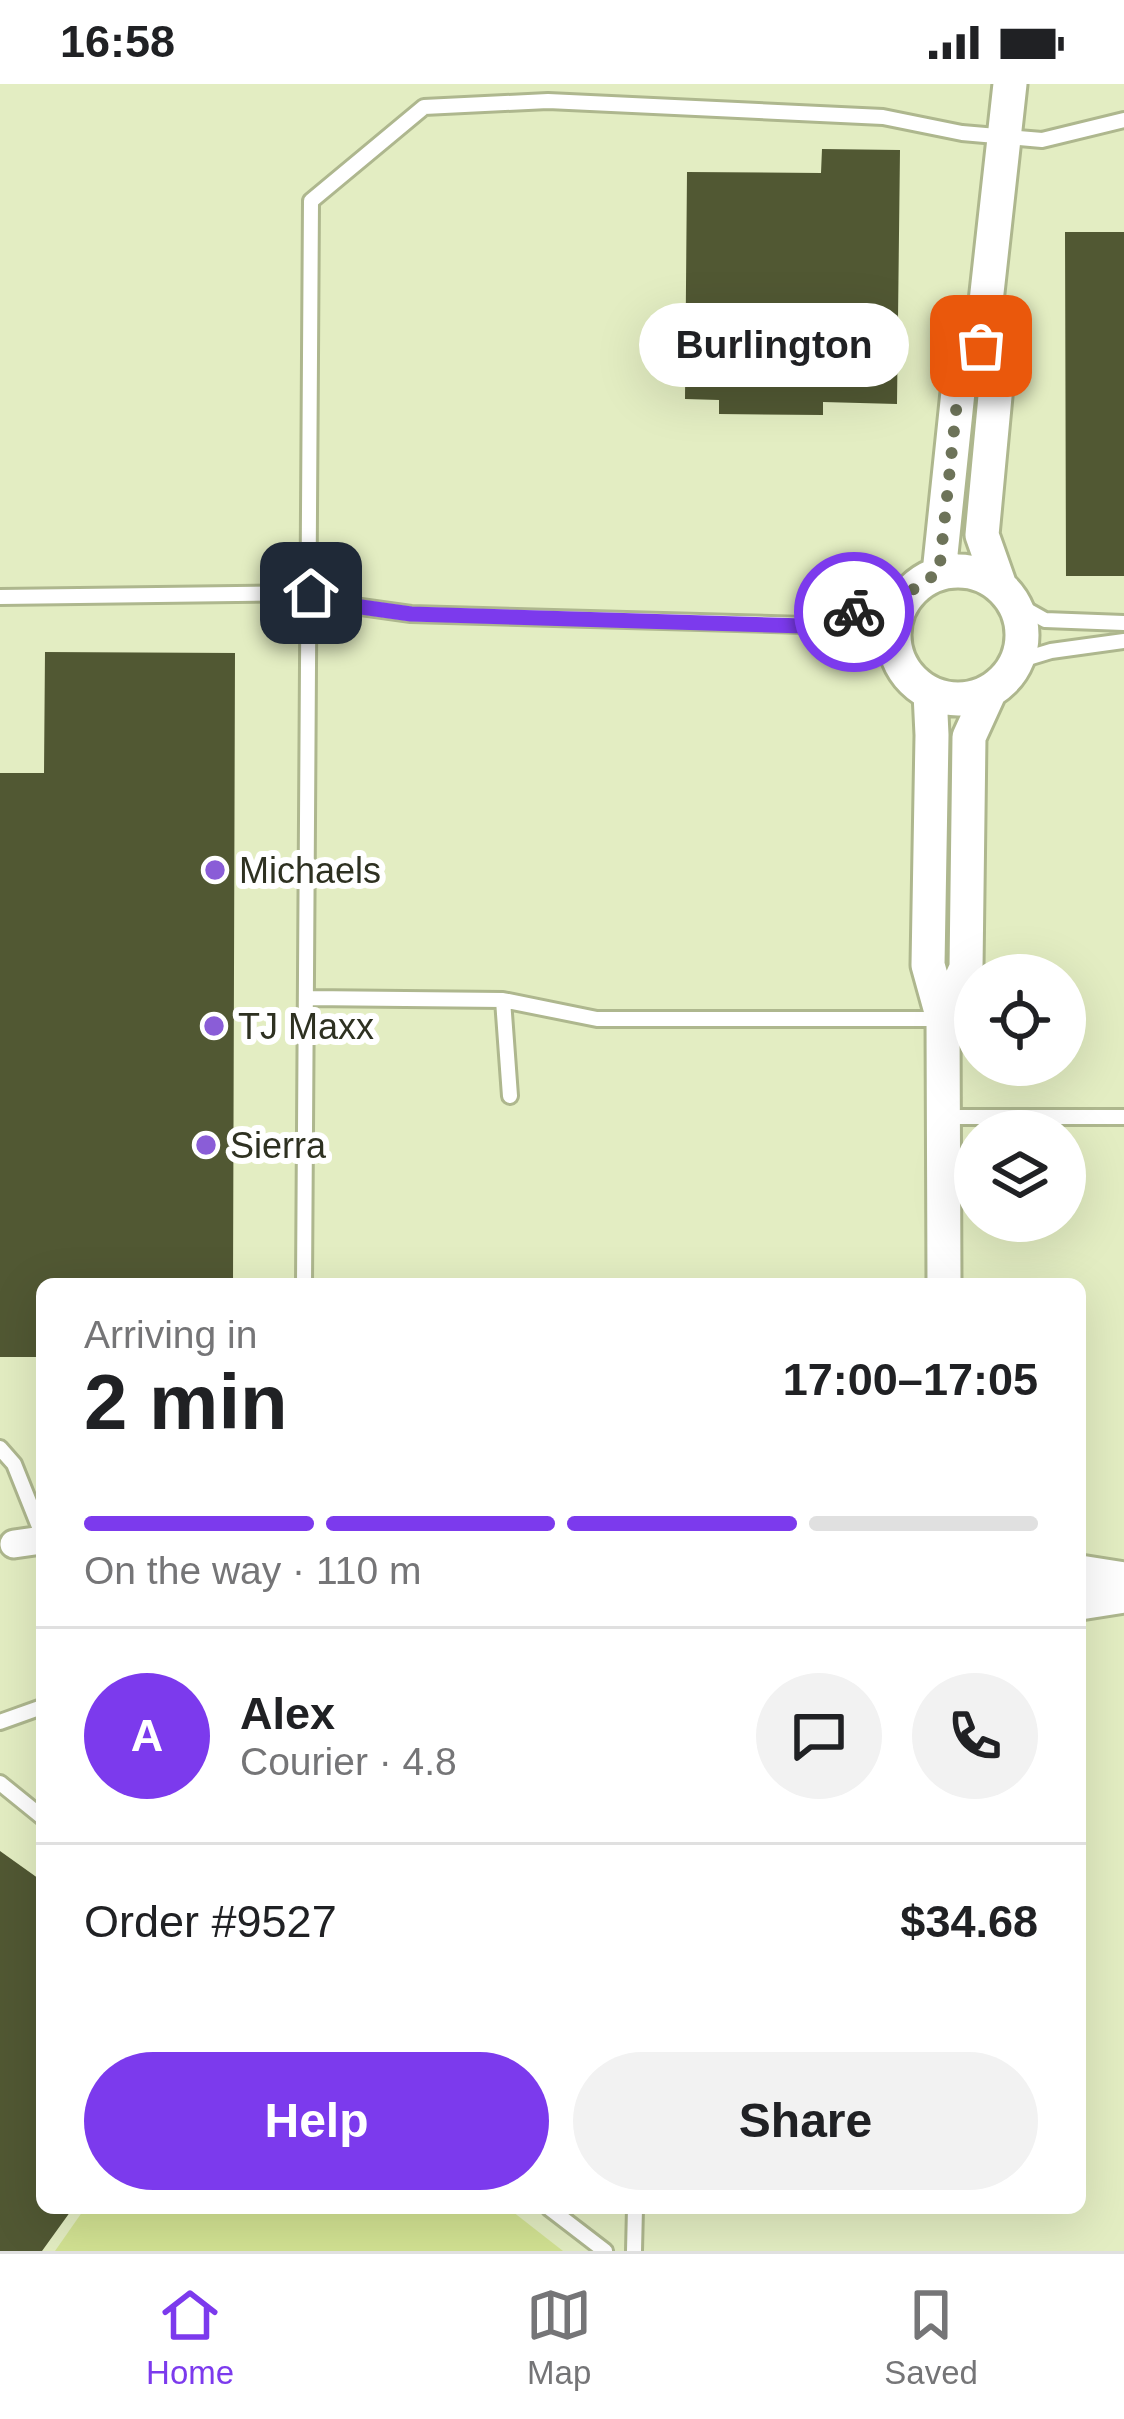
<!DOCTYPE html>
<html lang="en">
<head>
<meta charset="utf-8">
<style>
	:root { --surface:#fff; --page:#f2f2f2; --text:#202124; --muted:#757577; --line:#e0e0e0; --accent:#7c3aed }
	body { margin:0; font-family:Helvetica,sans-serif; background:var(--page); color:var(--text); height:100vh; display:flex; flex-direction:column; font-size:45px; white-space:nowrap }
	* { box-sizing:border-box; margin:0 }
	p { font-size:39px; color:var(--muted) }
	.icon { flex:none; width:66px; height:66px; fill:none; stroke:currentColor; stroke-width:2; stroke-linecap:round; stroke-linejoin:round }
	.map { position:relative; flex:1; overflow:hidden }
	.sheet { position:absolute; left:36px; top:1194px; width:1050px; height:936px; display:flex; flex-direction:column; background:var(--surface); border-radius:18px; box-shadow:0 12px 48px #0002 }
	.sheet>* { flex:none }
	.tools { position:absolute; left:954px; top:870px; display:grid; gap:24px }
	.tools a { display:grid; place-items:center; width:132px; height:132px; border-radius:50%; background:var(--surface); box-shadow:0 12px 48px #0002; font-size:60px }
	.pin { position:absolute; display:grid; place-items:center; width:102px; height:102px; color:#fff; margin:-51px; border-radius:24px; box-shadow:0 6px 18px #0006 }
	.courier { position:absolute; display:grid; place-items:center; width:120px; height:120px; margin:-60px; border:9px solid #7c3aed; border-radius:50%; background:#fff; color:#222; box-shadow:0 3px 15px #0007 }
	.bubble { position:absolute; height:84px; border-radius:42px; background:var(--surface); box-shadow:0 12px 48px #0002; font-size:39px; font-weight:700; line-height:84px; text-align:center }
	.overview em { font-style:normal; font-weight:700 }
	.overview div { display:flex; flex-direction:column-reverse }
	.overview { display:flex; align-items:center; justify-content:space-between; height:204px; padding:0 48px }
	h1 { font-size:78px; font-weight:700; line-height:90px }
	.bar { display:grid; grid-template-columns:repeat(4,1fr); gap:18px 12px; align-content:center; height:144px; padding:0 48px }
	.bar i { height:15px; border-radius:9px; background:var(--line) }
	.bar .current { background:var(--accent) }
	.bar p { grid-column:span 4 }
	.line { display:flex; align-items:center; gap:30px; padding:0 48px; border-top:3px solid var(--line) }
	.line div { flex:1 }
	.round { display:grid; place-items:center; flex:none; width:126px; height:126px; border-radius:63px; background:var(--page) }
	.button { display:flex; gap:24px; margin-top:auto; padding:24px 48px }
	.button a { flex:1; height:138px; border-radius:72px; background:var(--accent); color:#fff; font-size:48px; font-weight:700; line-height:138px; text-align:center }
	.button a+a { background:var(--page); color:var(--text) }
	.status { display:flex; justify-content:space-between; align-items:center; height:84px; padding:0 60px; background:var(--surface); direction:ltr }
	.status svg { height:33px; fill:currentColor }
	.menu { display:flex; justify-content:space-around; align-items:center; height:168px; border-top:3px solid var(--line); background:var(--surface); font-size:33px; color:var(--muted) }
	.menu a { display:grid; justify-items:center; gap:6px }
	.menu .current { color:var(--accent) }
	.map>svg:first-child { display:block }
	.green { fill:#d2e292 }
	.building { fill:#515833 }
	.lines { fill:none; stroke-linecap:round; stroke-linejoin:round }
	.service-casing { stroke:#aeb78e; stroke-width:20 }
	.minor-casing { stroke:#aeb78e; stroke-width:33 }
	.tertiary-casing { stroke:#aeb78e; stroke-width:39 }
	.service { stroke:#fff; stroke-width:14 }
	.minor { stroke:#fff; stroke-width:27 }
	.tertiary { stroke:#fff; stroke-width:33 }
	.done { stroke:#6d7359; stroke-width:12; stroke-dasharray:0 21.6 }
	.route { stroke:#7c3aed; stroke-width:15 }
	.poi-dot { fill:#8a5dd7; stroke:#fff; stroke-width:4.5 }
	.labels { text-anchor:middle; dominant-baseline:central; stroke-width:12; stroke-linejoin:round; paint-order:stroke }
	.poi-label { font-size:36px; fill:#2e3121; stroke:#fff; text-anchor:start }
</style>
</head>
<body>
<div class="status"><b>16:58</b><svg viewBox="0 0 49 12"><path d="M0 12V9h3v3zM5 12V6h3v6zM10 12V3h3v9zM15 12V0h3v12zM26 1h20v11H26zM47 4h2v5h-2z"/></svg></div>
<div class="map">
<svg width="1124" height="2167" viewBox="0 0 1124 2167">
	<rect width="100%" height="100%" fill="#e3edc2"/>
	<path class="green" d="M85 2124H508L563 2167H55Z"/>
	<path class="building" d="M822 65 900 66 897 320 823 318V331L719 330V316L685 315 687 88 821 89Z
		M1065 148H1124V492H1066Z
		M45 568 235 569 233 1200H42V1273H0V689H44Z
		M0 1767 42 1797V2124H73L42 2167H0Z"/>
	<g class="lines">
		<defs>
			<path id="service" d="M0 513 311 509 354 522 411 530 805 541 895 567
				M1013 518 1045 536 1124 539
				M810 540 905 514
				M1018 577 1051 567 1124 557
				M308 914 503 916 597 935H943
				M503 916 510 1012
				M947 1033H1124
				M304 1200 311 117 424 23 548 17 883 33 962 49 1042 56 1124 36
				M0 1364 14 1380 42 1450
				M0 1638 42 1623
				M0 1699 42 1733
				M549 2124 605 2167
				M634 2167 635 2124"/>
			<path id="minor" d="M14 1460 42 1456"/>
			<path id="tertiary" d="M981 263 997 291 982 451 1000 502
				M894 551a64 64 0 1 1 128 0a64 64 0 1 1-128 0Z
				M939 489 960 289 981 263 1010 0
				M930 609 932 651 928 881 943 935 944 1200
				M943 935 966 884 969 653 990 607
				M1080 1488 1124 1495
				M1080 1519 1124 1512"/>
		</defs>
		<use href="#service" class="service-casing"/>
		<use href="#minor" class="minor-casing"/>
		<use href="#tertiary" class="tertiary-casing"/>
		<use href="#service" class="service"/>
		<use href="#minor" class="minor"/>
		<use href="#tertiary" class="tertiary"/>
	</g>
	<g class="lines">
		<path class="done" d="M854 528 904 514 920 499 939 489 960 289 981 262"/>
		<path class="route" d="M311 509 354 522 411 530 805 542 854 528"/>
	</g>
	<g class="poi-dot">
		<circle cx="215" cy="786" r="12"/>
		<circle cx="214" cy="942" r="12"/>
		<circle cx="206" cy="1061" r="12"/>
	</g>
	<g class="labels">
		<g class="poi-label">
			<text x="239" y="786">Michaels</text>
			<text x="238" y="942">TJ Maxx</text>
			<text x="230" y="1061">Sierra</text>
		</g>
	</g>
</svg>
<div class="tools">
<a><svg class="icon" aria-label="locate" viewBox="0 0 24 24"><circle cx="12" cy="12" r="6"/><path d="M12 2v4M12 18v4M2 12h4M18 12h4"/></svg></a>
<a><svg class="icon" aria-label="layers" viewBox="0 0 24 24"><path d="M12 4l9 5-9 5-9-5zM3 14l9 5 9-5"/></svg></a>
</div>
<div class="pin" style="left:981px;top:262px;background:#ea580c"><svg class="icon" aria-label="bag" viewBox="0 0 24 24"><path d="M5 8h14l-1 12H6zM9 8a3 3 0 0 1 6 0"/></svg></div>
<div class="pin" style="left:311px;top:509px;background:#1f2937"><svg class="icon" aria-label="home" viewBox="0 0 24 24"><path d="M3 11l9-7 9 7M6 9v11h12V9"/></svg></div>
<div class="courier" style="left:854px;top:528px"><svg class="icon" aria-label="bike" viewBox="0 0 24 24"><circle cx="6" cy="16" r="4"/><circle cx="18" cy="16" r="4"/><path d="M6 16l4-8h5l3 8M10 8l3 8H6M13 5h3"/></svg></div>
<div class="bubble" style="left:639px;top:219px;width:270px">Burlington</div>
<section class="sheet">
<div class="overview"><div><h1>2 min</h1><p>Arriving in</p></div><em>17:00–17:05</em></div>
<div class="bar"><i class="current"></i><i class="current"></i><i class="current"></i><i></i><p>On the way · 110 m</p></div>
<div class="line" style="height:216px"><b class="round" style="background:var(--accent);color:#fff">A</b><div><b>Alex</b><p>Courier · 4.8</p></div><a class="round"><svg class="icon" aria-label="chat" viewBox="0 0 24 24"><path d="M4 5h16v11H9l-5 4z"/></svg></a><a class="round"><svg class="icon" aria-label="phone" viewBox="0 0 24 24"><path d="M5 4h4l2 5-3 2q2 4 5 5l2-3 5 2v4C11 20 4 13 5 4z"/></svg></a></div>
<div class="line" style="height:156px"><div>Order #9527</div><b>$34.68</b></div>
<div class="button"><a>Help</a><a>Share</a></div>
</section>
</div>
<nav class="menu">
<a class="current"><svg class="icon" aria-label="home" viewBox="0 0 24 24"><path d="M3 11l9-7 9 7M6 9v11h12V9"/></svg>Home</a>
<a><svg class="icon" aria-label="map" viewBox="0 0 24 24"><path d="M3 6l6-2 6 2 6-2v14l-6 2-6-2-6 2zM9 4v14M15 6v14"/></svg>Map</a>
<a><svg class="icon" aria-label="saved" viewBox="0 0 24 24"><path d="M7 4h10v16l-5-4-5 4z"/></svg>Saved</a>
</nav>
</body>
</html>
